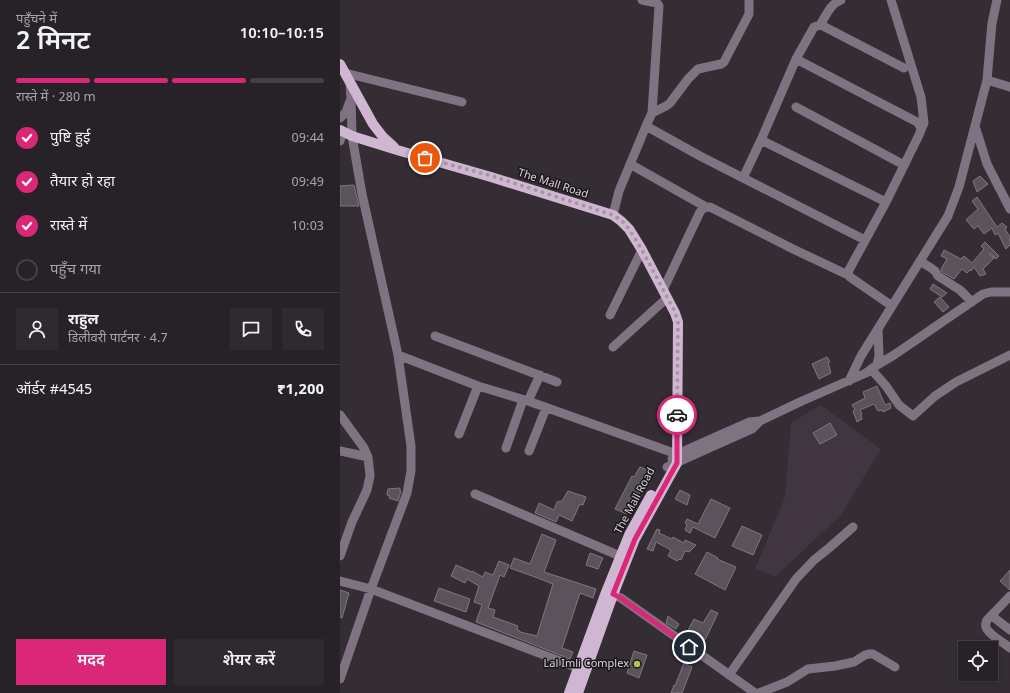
<!DOCTYPE html>
<html lang="hi">
<head>
<meta charset="utf-8">
<style>
	:root { --surface:#272227; --page:#2f2a2f; --text:#f1f3f6; --muted:#a4a4a7; --line:#433f44; --accent:#db2777 }
	body { margin:0; font-family:Georgia,"Noto Sans Devanagari",serif; background:var(--page); color:var(--text); height:100vh; display:flex; flex-direction:column; font-size:15px; white-space:nowrap }
	* { box-sizing:border-box; margin:0 }
	p { font-size:13px; color:var(--muted) }
	.icon { flex:none; width:22px; height:22px; fill:none; stroke:currentColor; stroke-width:2; stroke-linecap:round; stroke-linejoin:round }
	.map { position:relative; flex:1; overflow:hidden }
	.details { display:flex; flex-direction:column; background:var(--surface); width:340px }
	.details>* { flex:none }
	.tools { position:absolute; left:618px; top:641px; display:grid; gap:8px }
	.tools a { display:grid; place-items:center; width:40px; height:40px; border-radius:0px; background:var(--surface); box-shadow:0 2px 6px #0003,0 0 0 1px var(--line); font-size:20px }
	.pin { position:absolute; display:grid; place-items:center; width:34px; height:34px; color:#fff; margin:-17px; border:2px solid #fff; border-radius:50%; box-shadow:0 1px 4px #0007 }
	.courier { position:absolute; display:grid; place-items:center; width:40px; height:40px; margin:-20px; border:3px solid #db2777; border-radius:50%; background:#fff; color:#222; box-shadow:0 1px 5px #0007 }
	.headline em { font-style:normal; font-weight:600 }
	.headline div { display:flex; flex-direction:column-reverse }
	.headline { display:flex; align-items:center; justify-content:space-between; height:68px; padding:0 16px }
	h1 { font-size:26px; font-weight:600; line-height:30px }
	.bar { display:grid; grid-template-columns:repeat(4,1fr); gap:6px 4px; align-content:center; height:48px; padding:0 16px }
	.bar i { height:5px; border-radius:3px; background:var(--line) }
	.bar .on { background:var(--accent) }
	.bar p { grid-column:span 4 }
	.line { display:flex; align-items:center; gap:10px; padding:0 16px; border-top:1px solid var(--line) }
	.line div { flex:1 }
	.round { display:grid; place-items:center; flex:none; width:42px; height:42px; border-radius:0px; background:var(--page) }
	ol { padding:0 16px; list-style:none }
	li { display:flex; align-items:center; gap:12px; height:44px }
	li p { margin-inline-start:auto }
	li .icon { padding:4px; border-radius:50%; background:var(--accent); color:#fff; stroke-width:4 }
	li:last-child { color:var(--muted) }
	li i { width:22px; height:22px; border:2px solid var(--line); border-radius:50% }
	.primary-button { display:flex; gap:8px; margin-top:auto; padding:8px 16px }
	.primary-button a { flex:1; height:46px; border-radius:0px; background:var(--accent); color:#fff; font-size:16px; font-weight:600; line-height:46px; text-align:center }
	.primary-button a+a { background:var(--page); color:var(--text) }
	main { display:flex; flex:1; min-height:0 }
	.map>svg:first-child { display:block }
	.built { fill:#403541 }
	.building { fill:#5b535b; stroke:#7f7780 }
	.lines { fill:none; stroke-linecap:round; stroke-linejoin:round }
	.minor { stroke:#807381; stroke-width:9 }
	.major { stroke:#d1b6d3; stroke-width:10 }
	.done { stroke:#a09aa0; stroke-width:4; stroke-dasharray:0 7.2 }
	.route { stroke:#db2777; stroke-width:5 }
	.poi-dot { fill:#b6c249; stroke:#1a161a; stroke-width:1.5 }
	.labels { text-anchor:middle; dominant-baseline:central; stroke-width:3; stroke-linejoin:round; paint-order:stroke }
	.street-label { font-size:11px; fill:#dad5da; stroke:#1a161a }
	.poi-label { font-size:11px; fill:#dad5da; stroke:#1a161a; text-anchor:end }
</style>
</head>
<body>
<main>
<section class="details">
<div class="headline"><div><h1>2 मिनट</h1><p>पहुँचने में</p></div><em>10:10–10:15</em></div>
<div class="bar"><i class="on"></i><i class="on"></i><i class="on"></i><i></i><p>रास्ते में · 280 m</p></div>
<ol>
<li><svg class="icon" aria-label="check" viewBox="0 0 24 24"><path d="M5 12l5 5 9-10"/></svg>पुष्टि हुई<p>09:44</p></li>
<li><svg class="icon" aria-label="check" viewBox="0 0 24 24"><path d="M5 12l5 5 9-10"/></svg>तैयार हो रहा<p>09:49</p></li>
<li><svg class="icon" aria-label="check" viewBox="0 0 24 24"><path d="M5 12l5 5 9-10"/></svg>रास्ते में<p>10:03</p></li>
<li><i></i>पहुँच गया</li>
</ol>
<div class="line" style="height:72px"><a class="round"><svg class="icon" aria-label="person" viewBox="0 0 24 24"><circle cx="12" cy="8" r="4"/><path d="M4 21q1-7 8-7t8 7"/></svg></a><div><b>राहुल</b><p>डिलीवरी पार्टनर · 4.7</p></div><a class="round"><svg class="icon" aria-label="chat" viewBox="0 0 24 24"><path d="M4 5h16v11H9l-5 4z"/></svg></a><a class="round"><svg class="icon" aria-label="phone" viewBox="0 0 24 24"><path d="M5 4h4l2 5-3 2q2 4 5 5l2-3 5 2v4C11 20 4 13 5 4z"/></svg></a></div>
<div class="line" style="height:52px"><div>ऑर्डर #4545</div><b>₹1,200</b></div>
<div class="primary-button"><a>मदद</a><a>शेयर करें</a></div>
</section>
<div class="map">
<svg width="670" height="693" viewBox="0 0 670 693">
	<rect width="100%" height="100%" fill="#342d34"/>
	<path class="built" d="M481 405 541 449 501 515 435 577 415 569 445 497 451 423Z"/>
	<path class="building" d="M640 176 648 184 637 192 633 181Z
		M14 185 19 206H0V186Z
		M637 197 657 227 662 223 667 227 665 229 670 237V245L666 249 658 233 655 235 652 228 644 234 638 226 634 229 626 220 638 209 632 201Z
		M645 242 659 256 656 259 650 253 649 254 654 258 643 269 646 274 640 276 634 267 631 271 630 270 627 273 622 269 614 279 602 272 601 269 607 259 601 256 604 250 621 259 624 256 632 263 644 249 641 246Z
		M593 284 607 293 602 297 590 289Z
		M600 297 609 307 603 312 594 302Z
		M487 357 490 362 488 363 491 373 479 379 472 364Z
		M537 386 545 405 550 403 551 408 543 412V410L538 411 534 404 520 410 522 414 521 415 522 419 517 422 513 411 515 410 512 405 525 398 523 392Z
		M490 423 497 435 480 444 473 433Z
		M300 467 312 472 295 500 294 499 287 514 275 509 292 476 294 477Z
		M60 488V491H61L58 501 49 498 50 496 47 495 48 489Z
		M340 490 350 495 347 505 335 499Z
		M228 491 246 497 243 505 240 504 232 521 219 515 216 522 195 513 199 503 214 510 217 502 222 501Z
		M371 499 390 508 375 538 353 527 350 533 345 530 347 525 345 523 347 519 358 524Z
		M402 526 422 535 413 555 392 546Z
		M317 529 320 530 319 533 332 539 333 537 344 543 345 540 356 545 349 552 345 551 341 560 339 559 337 561 328 556 331 550 316 542 313 551 307 549Z
		M202 534 216 540 204 572 256 589 253 598 240 593 222 648 233 652 230 659 136 622 142 605 134 602 139 586 127 579 125 583 111 576 116 565 132 572V571L143 577 145 572 153 575 159 561 169 565 164 577 160 575 148 608 155 610 153 617 178 626 177 630 180 631V632L197 636 213 584 195 577 170 568 174 558 190 564Z
		M367 552 378 558 377 559 396 567 385 590 355 574Z
		M250 553 263 558 258 569 246 565Z
		M670 570V590L660 581Z
		M99 588 130 599 126 612 94 601Z
		M0 590 9 593 2 618 0 617Z
		M371 610 378 613 365 640 347 632 354 619 363 623Z
		M328 616 339 624 336 629 326 623Z
		M294 651 307 655 299 678 287 673Z
		M344 663 352 667 342 693H331L334 685 335 686Z"/>
	<g class="lines">
		<path class="minor" d="M302 0 317 3 319 6 312 113
			M551 0 581 97 584 123 581 130
			M480 25C486 16 490 4 501 0
			M456 59 577 122C581 126 581 128 580 133L546 202 509 270 508 275 510 277 552 306
			M5 73 122 102
			M647 80 670 87
			M456 107 564 165
			M0 118 6 112 10 101
			M306 126 360 156 525 240
			M636 129 647 164 670 209
			M421 140 546 202
			M0 141 3 132
			M290 164 366 207
			M403 178 421 140 456 59 474 27 480 25 483 26 564 68
			M273 215 279 191 306 126 312 113 326 106 330 103 348 79 358 69 381 64 384 62 407 18 409 14V0
			M580 261 591 268 595 271 598 276 620 290 632 302
			M323 290 360 212C363 208 364 207 370 207L453 249 508 275
			M270 315 302 250
			M95 336 217 382
			M273 347 327 298
			M58 355 138 386 188 401 331 452
			M537 365 539 356 538 329
			M531 369 546 386 559 405 573 416 595 396 616 382 670 355
			M509 381 521 356 608 216 619 187 647 80 652 23 657 0
			M188 401 200 375
			M0 415 24 448 28 457 30 476 27 490 12 522 0 556
			M119 434 138 386
			M166 448 183 400
			M0 451 28 457
			M189 451 206 408
			M332 459 346 450 409 422 420 421
			M327 467 412 429 420 421 462 401 526 373 537 365 554 355 643 294 651 292H670
			M135 494 280 556
			M0 581 31 589 238 668
			M268 593 281 598 415 693
			M670 596 647 620C646 623 645 624 646 627 648 634 664 643 670 648
			M652 616 670 630
			M389 675 456 579 474 560 489 548 513 527
			M0 679 31 589 67 493 71 471V446L58 355 22 194 12 136 11 98 10 83
			M419 693 447 682 468 669 495 666 514 662 525 655 529 654H533L555 667"/>
		<path class="major" d="M0 64 33 124 43 137 54 147
			M0 130 12 136 57 150 151 177 273 215 281 221 289 229 302 250 335 313 338 322 337 463 295 539 273 595 238 693
			M229 693 266 592 289 535 311 495"/>
	</g>
	<g class="lines">
		<path class="done" d="M85 158 152 176 273 215 282 221 289 229 302 250 335 312 338 322 337 415"/>
		<path class="route" d="M337 415V463L295 539 273 594 281 598 349 647"/>
	</g>
	<circle class="poi-dot" cx="297" cy="664" r="4"/>
	<g class="labels">
		<g class="street-label">
			<text transform="translate(213 184) rotate(18)">The Mall Road</text>
			<text transform="translate(295 501) rotate(-62)">The Mall Road</text>
		</g>
		<g class="poi-label">
			<text x="289" y="664">Lal Imli Complex</text>
		</g>
	</g>
</svg>
<div class="tools">
<a><svg class="icon" aria-label="locate" viewBox="0 0 24 24"><circle cx="12" cy="12" r="6"/><path d="M12 2v4M12 18v4M2 12h4M18 12h4"/></svg></a>
</div>
<div class="pin" style="left:85px;top:158px;background:#ea580c"><svg class="icon" aria-label="bag" viewBox="0 0 24 24"><path d="M5 8h14l-1 12H6zM9 8a3 3 0 0 1 6 0"/></svg></div>
<div class="pin" style="left:349px;top:647px;background:#1f2937"><svg class="icon" aria-label="home" viewBox="0 0 24 24"><path d="M3 11l9-7 9 7M6 9v11h12V9"/></svg></div>
<div class="courier" style="left:337px;top:415px"><svg class="icon" aria-label="car" viewBox="0 0 24 24"><path d="M5 17H2v-5l4-1 3-4h7l3 4 3 1v5h-3M9 17h6M6 11h13"/><circle cx="7" cy="17" r="2"/><circle cx="17" cy="17" r="2"/></svg></div>
</div>
</main>
</body>
</html>
